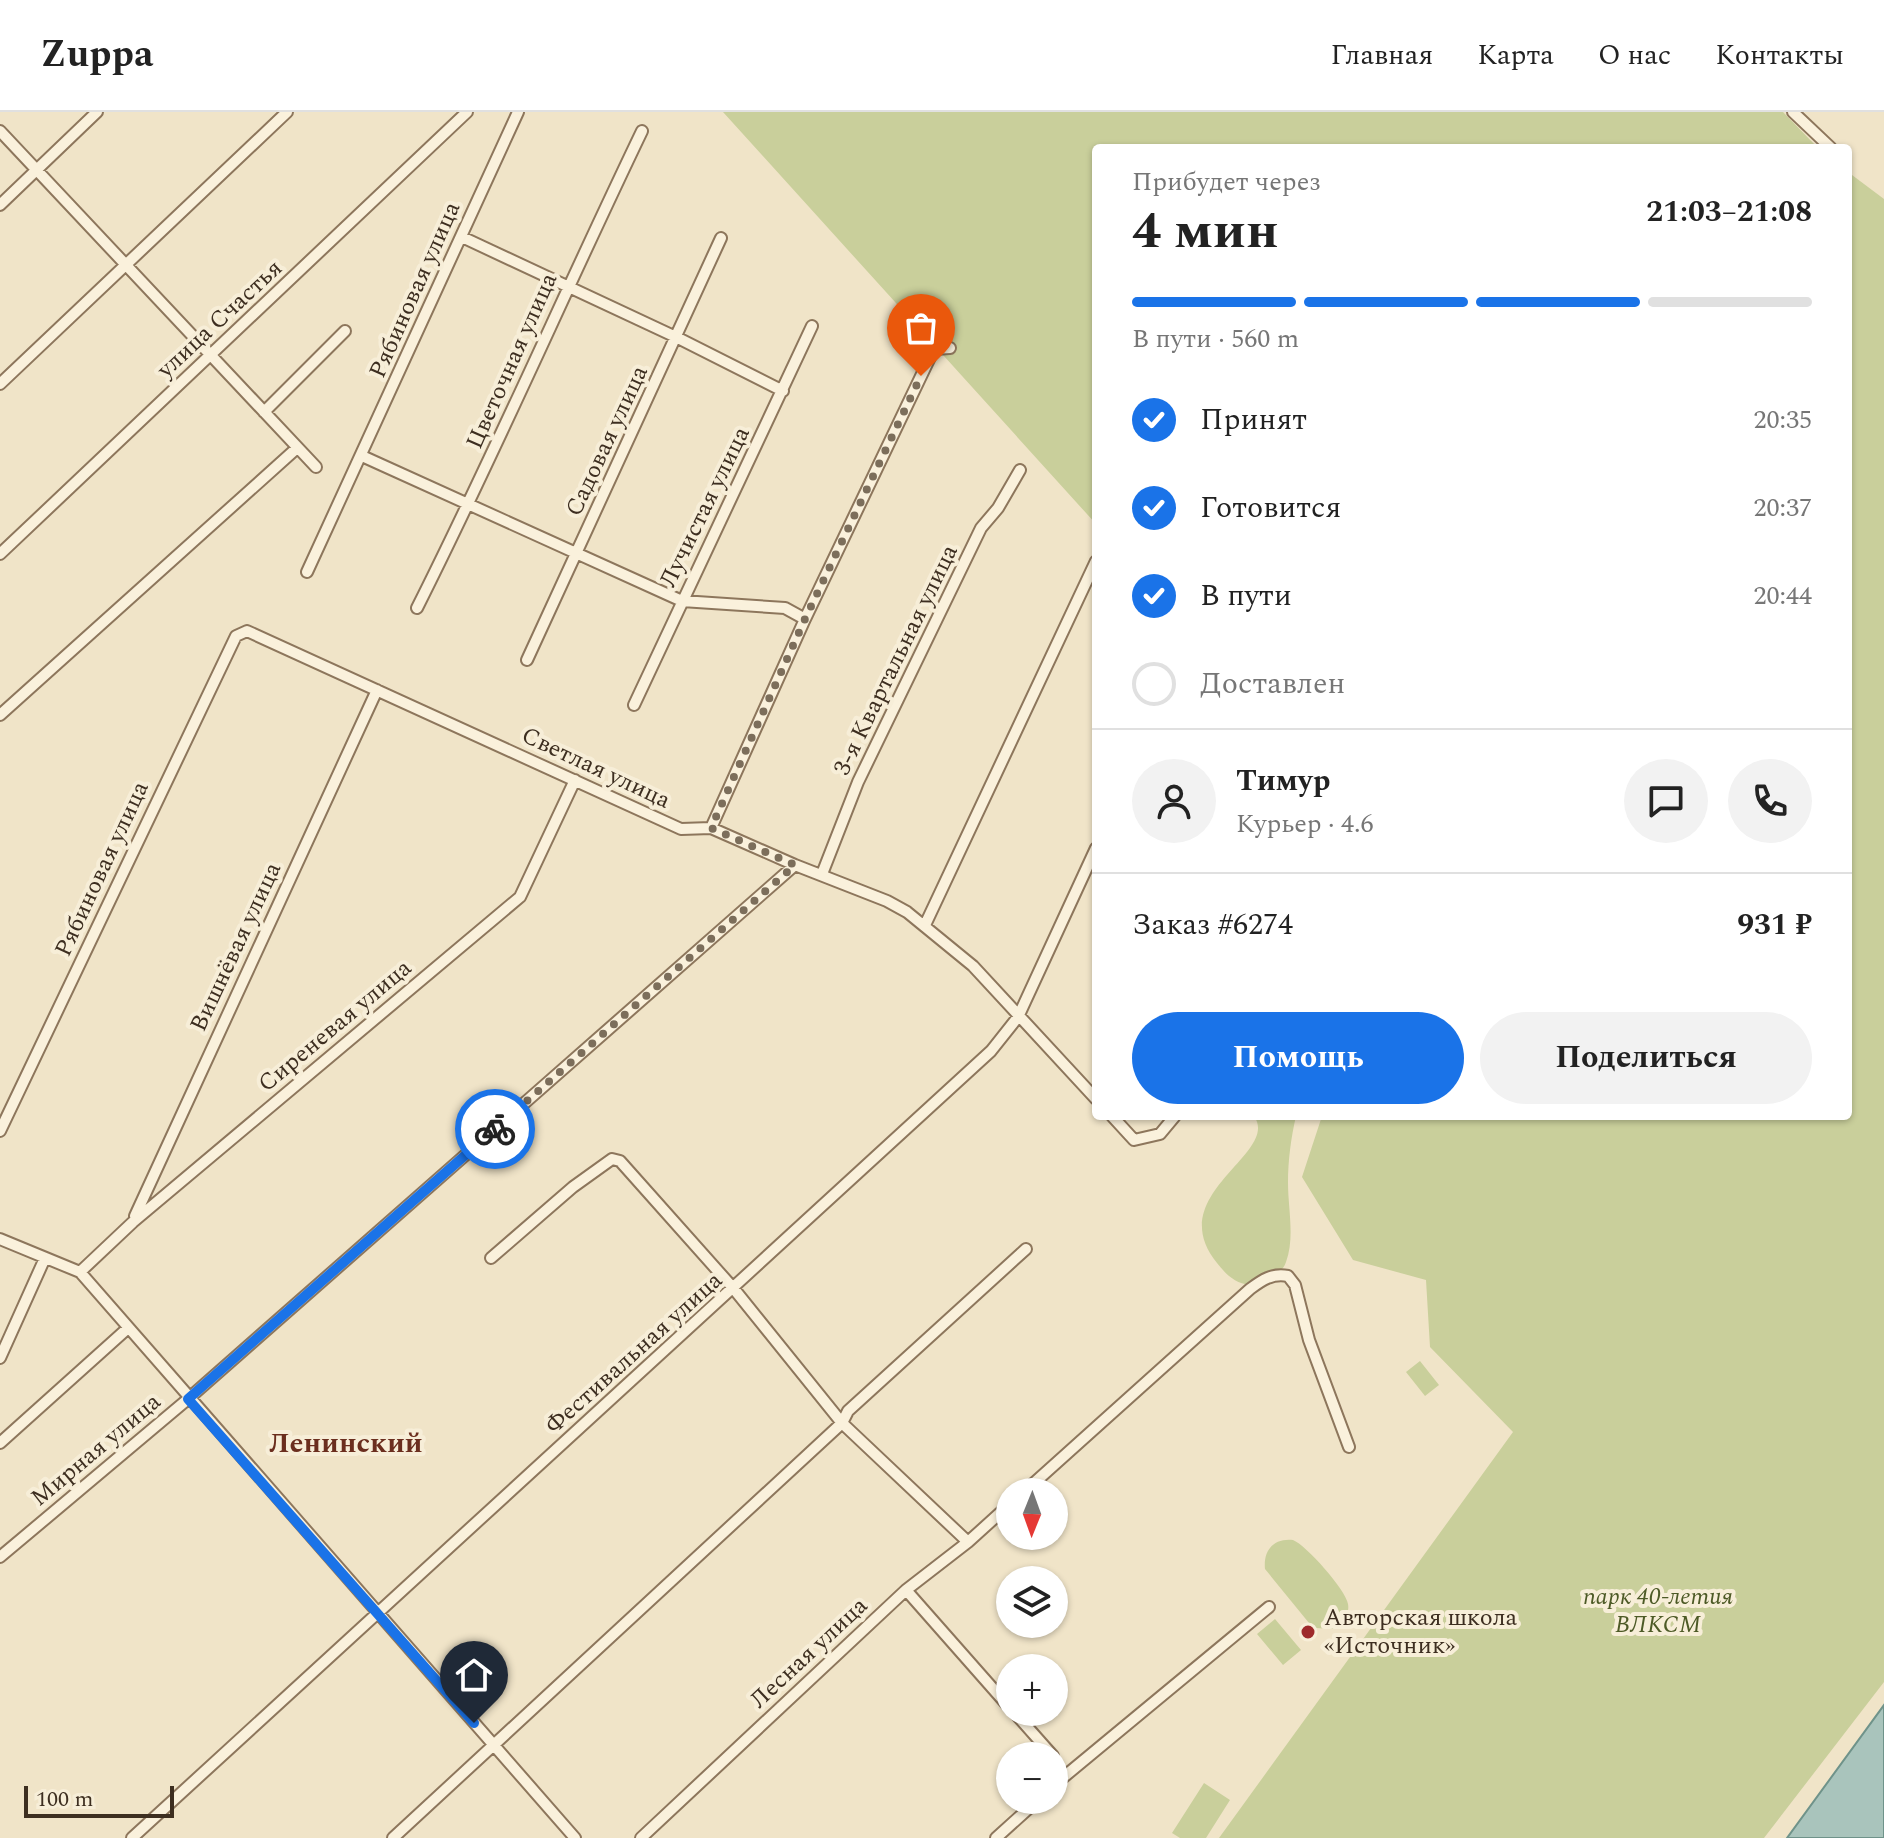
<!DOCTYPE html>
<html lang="ru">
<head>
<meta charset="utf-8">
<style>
	:root { --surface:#fff; --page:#f2f2f2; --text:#222; --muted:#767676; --line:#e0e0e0; --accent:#1a73e8 }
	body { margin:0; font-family:Spectral,serif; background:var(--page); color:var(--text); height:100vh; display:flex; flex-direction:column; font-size:30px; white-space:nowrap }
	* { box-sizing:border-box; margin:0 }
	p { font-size:26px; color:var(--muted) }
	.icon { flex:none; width:44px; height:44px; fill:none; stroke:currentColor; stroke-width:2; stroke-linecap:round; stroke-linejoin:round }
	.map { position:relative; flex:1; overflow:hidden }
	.details { position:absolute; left:1092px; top:32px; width:760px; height:976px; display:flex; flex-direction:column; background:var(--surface); border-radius:8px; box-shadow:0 2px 6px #0004 }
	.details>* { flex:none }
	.needle { width:52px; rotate:181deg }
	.controls { position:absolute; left:996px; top:1366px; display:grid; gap:16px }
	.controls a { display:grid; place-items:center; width:72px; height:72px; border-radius:50%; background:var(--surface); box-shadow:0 2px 6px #0004; font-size:40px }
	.scale { position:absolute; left:24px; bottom:20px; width:150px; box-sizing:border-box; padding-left:8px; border:4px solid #3d2e20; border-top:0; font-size:22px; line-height:28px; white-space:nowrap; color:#3d2e20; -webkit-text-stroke:6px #f7eed8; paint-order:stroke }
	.pin { position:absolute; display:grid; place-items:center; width:68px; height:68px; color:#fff; margin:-82px -34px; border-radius:50% 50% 50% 0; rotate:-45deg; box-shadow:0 0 8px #0007 }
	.pin .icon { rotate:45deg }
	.courier { position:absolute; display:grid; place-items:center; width:80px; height:80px; margin:-40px; border:6px solid #1a73e8; border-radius:50%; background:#fff; color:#222; box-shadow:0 2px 10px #0007 }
	.head em { font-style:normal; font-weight:700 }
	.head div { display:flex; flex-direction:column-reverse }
	.head { display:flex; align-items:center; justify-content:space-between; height:136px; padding:0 40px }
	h1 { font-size:52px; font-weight:700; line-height:60px }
	.bar { display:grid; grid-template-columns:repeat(4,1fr); gap:12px 8px; align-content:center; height:96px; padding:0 40px }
	.bar i { height:10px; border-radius:6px; background:var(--line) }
	.bar .selected { background:var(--accent) }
	.bar p { grid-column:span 4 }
	.line { display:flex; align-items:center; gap:20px; padding:0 40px; border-top:2px solid var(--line) }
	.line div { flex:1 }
	.round { display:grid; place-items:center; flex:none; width:84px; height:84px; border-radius:42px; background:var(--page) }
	ol { padding:0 40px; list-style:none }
	li { display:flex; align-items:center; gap:24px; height:88px }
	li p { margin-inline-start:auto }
	li .icon { padding:8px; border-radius:50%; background:var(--accent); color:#fff; stroke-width:4 }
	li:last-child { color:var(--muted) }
	li i { width:44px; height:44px; border:4px solid var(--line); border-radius:50% }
	.primary-button { display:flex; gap:16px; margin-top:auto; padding:16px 40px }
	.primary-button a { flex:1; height:92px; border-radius:48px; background:var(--accent); color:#fff; font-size:32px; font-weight:700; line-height:92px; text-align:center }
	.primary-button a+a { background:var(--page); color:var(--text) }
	header { display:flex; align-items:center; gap:48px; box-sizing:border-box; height:112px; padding:0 40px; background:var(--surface); border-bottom:2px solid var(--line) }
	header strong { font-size:38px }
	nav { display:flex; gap:44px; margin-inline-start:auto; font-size:28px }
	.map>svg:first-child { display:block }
	.green { fill:#c9cf9b }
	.water { fill:#a9c4bc; stroke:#6f938a; stroke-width:2 }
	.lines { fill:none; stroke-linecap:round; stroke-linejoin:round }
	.minor-casing { stroke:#8d765c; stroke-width:14 }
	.minor { stroke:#faf1dc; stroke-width:10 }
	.done { stroke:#7c6e5b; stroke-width:8; stroke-dasharray:0 14.4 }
	.route { stroke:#1a73e8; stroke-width:10 }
	.poi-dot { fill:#9e2a2b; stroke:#f7eed8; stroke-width:3 }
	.labels { text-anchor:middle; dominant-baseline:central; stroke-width:8; stroke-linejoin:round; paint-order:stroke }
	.street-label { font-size:24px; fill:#3d2e20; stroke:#f7eed8 }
	.park-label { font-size:24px; font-style:italic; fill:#4d5a26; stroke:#f7eed8 }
	.poi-label { font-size:24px; fill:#3d2e20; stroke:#f7eed8; text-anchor:start }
	.quarter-label { font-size:28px; font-weight:bold; fill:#6b2e1e; stroke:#f7eed8 }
</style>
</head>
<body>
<header>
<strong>Zuppa</strong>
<nav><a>Главная</a><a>Карта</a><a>О нас</a><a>Контакты</a></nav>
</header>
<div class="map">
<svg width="1884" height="1726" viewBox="0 0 1884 1726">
	<rect width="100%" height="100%" fill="#f0e4c8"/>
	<path class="green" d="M723 0H1783L1818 36H1096V412Z
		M1848 60 1884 87V1570L1764 1726H1219L1513 1320 1430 1235 1426 1168 1353 1148 1302 1065 1322 1004H1848Z
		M1254 1004H1296C1291 1026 1288 1048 1288 1071 1288 1096 1295 1126 1286 1150 1282 1162 1269 1167 1258 1171 1241 1177 1227 1164 1217 1151 1161 1082 1281 1042 1254 1004Z
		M1420 1249 1439 1273 1425 1284 1406 1260Z
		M1293 1428C1306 1433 1346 1478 1348 1492 1350 1504 1342 1512 1332 1517L1316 1516 1309 1511 1265 1457C1263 1438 1274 1426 1293 1428Z
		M1275 1507 1301 1538 1283 1553 1257 1522Z
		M1204 1671 1230 1688 1206 1726H1180L1172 1721Z"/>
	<path class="water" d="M1884 1593V1726H1787Z"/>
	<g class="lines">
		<defs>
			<path id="minor" d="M1793 0 1831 36
				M0 19 316 355
				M0 93 97 0
				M462 125 678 226 783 279
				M0 272 287 0
				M264 300 345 219
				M362 344 682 489 785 496 805 507
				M0 442 467 0
				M307 460 518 0
				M417 496C496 339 566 177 642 19
				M527 548 721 126
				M634 593 812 214
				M0 603 297 336
				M711 716 805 507 934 237 950 236
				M822 762 858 670 981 416 998 396 1020 358
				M925 813 1096 449
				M1112 1004 1134 1028 1160 1022 1175 1004
				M0 1019 236 524 247 519 681 717 711 716 795 753 887 789 907 800 973 854 1096 987
				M135 1104 377 578
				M0 1127 80 1160 575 1726
				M491 1146 573 1075 612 1047 620 1049 734 1177 842 1311 968 1430
				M80 1160 133 1110 520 785 575 668
				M0 1246 45 1146
				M0 1331 128 1216
				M1024 1380 1250 1177C1262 1168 1272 1161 1288 1164L1295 1173 1309 1228 1349 1335
				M0 1445 188 1287 795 753
				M906 1478 1010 1596
				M1014 1600 1053 1644
				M1054 1673 1269 1495
				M132 1726 991 939 1018 905 1096 736
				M393 1726 842 1311 848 1299 1026 1137
				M641 1726 906 1478 968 1430 1010 1392
				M996 1726 1038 1688"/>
		</defs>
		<use href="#minor" class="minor-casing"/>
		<use href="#minor" class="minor"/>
	</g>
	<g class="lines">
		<path class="done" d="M495 1017 795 753 711 716 805 507 921 264"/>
		<path class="route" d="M474 1611 188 1287 495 1017"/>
	</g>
	<circle class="poi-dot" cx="1308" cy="1520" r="8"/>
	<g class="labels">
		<g class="street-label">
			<text transform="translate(415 178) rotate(-66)">Рябиновая улица</text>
			<text transform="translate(220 207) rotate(-43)">улица Счастья</text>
			<text transform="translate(512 249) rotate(-66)">Цветочная улица</text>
			<text transform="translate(607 329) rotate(-65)">Садовая улица</text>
			<text transform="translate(705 395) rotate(-64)">Лучистая улица</text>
			<text transform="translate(896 548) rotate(-64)">3-я Квартальная улица</text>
			<text transform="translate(596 656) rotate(25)">Светлая улица</text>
			<text transform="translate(102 757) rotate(-65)">Рябиновая улица</text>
			<text transform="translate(236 835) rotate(-65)">Вишнёвая улица</text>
			<text transform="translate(335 914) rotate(-40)">Сиреневая улица</text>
			<text transform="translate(634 1241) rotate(-42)">Фестивальная улица</text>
			<text transform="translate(96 1338) rotate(-40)">Мирная улица</text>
			<text transform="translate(809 1541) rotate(-43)">Лесная улица</text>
		</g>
		<g class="park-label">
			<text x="1658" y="1485">парк 40-летия<tspan x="1658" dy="28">ВЛКСМ</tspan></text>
		</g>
		<g class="poi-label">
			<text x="1324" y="1506">Авторская школа<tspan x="1324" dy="28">«Источник»</tspan></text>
		</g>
		<g class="quarter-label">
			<text x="346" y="1331">Ленинский</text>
		</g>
	</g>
</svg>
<div class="controls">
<a><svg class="needle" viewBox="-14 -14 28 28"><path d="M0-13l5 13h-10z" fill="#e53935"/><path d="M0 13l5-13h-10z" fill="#767676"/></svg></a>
<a><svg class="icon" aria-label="layers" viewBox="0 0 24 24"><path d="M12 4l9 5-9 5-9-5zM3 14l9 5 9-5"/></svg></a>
<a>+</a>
<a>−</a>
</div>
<div class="scale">100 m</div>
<div class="pin" style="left:921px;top:264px;background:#ea580c"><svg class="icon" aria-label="bag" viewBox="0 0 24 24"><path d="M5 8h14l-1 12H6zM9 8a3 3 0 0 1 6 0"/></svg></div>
<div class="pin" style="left:474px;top:1611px;background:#1f2937"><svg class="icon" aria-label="home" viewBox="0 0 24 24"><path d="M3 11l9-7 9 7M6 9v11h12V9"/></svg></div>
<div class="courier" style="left:495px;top:1017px"><svg class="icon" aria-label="bike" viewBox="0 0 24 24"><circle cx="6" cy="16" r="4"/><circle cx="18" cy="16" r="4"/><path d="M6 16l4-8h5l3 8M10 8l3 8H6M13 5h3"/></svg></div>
<section class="details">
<div class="head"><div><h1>4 мин</h1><p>Прибудет через</p></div><em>21:03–21:08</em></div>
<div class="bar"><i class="selected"></i><i class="selected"></i><i class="selected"></i><i></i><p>В пути · 560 m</p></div>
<ol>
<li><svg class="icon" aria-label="check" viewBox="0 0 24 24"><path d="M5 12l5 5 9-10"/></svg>Принят<p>20:35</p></li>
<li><svg class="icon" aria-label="check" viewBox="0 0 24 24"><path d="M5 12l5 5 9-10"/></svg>Готовится<p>20:37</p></li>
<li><svg class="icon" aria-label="check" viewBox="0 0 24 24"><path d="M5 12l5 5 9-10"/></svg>В пути<p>20:44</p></li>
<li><i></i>Доставлен</li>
</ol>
<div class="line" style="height:144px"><a class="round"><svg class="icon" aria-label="person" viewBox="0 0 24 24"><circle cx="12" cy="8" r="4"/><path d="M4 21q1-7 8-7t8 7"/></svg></a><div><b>Тимур</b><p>Курьер · 4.6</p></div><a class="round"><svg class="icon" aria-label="chat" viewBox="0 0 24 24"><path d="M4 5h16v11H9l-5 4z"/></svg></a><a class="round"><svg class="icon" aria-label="phone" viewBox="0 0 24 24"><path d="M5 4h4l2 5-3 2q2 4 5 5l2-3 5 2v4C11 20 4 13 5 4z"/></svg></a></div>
<div class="line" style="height:104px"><div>Заказ #6274</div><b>931 ₽</b></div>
<div class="primary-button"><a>Помощь</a><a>Поделиться</a></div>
</section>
</div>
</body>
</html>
